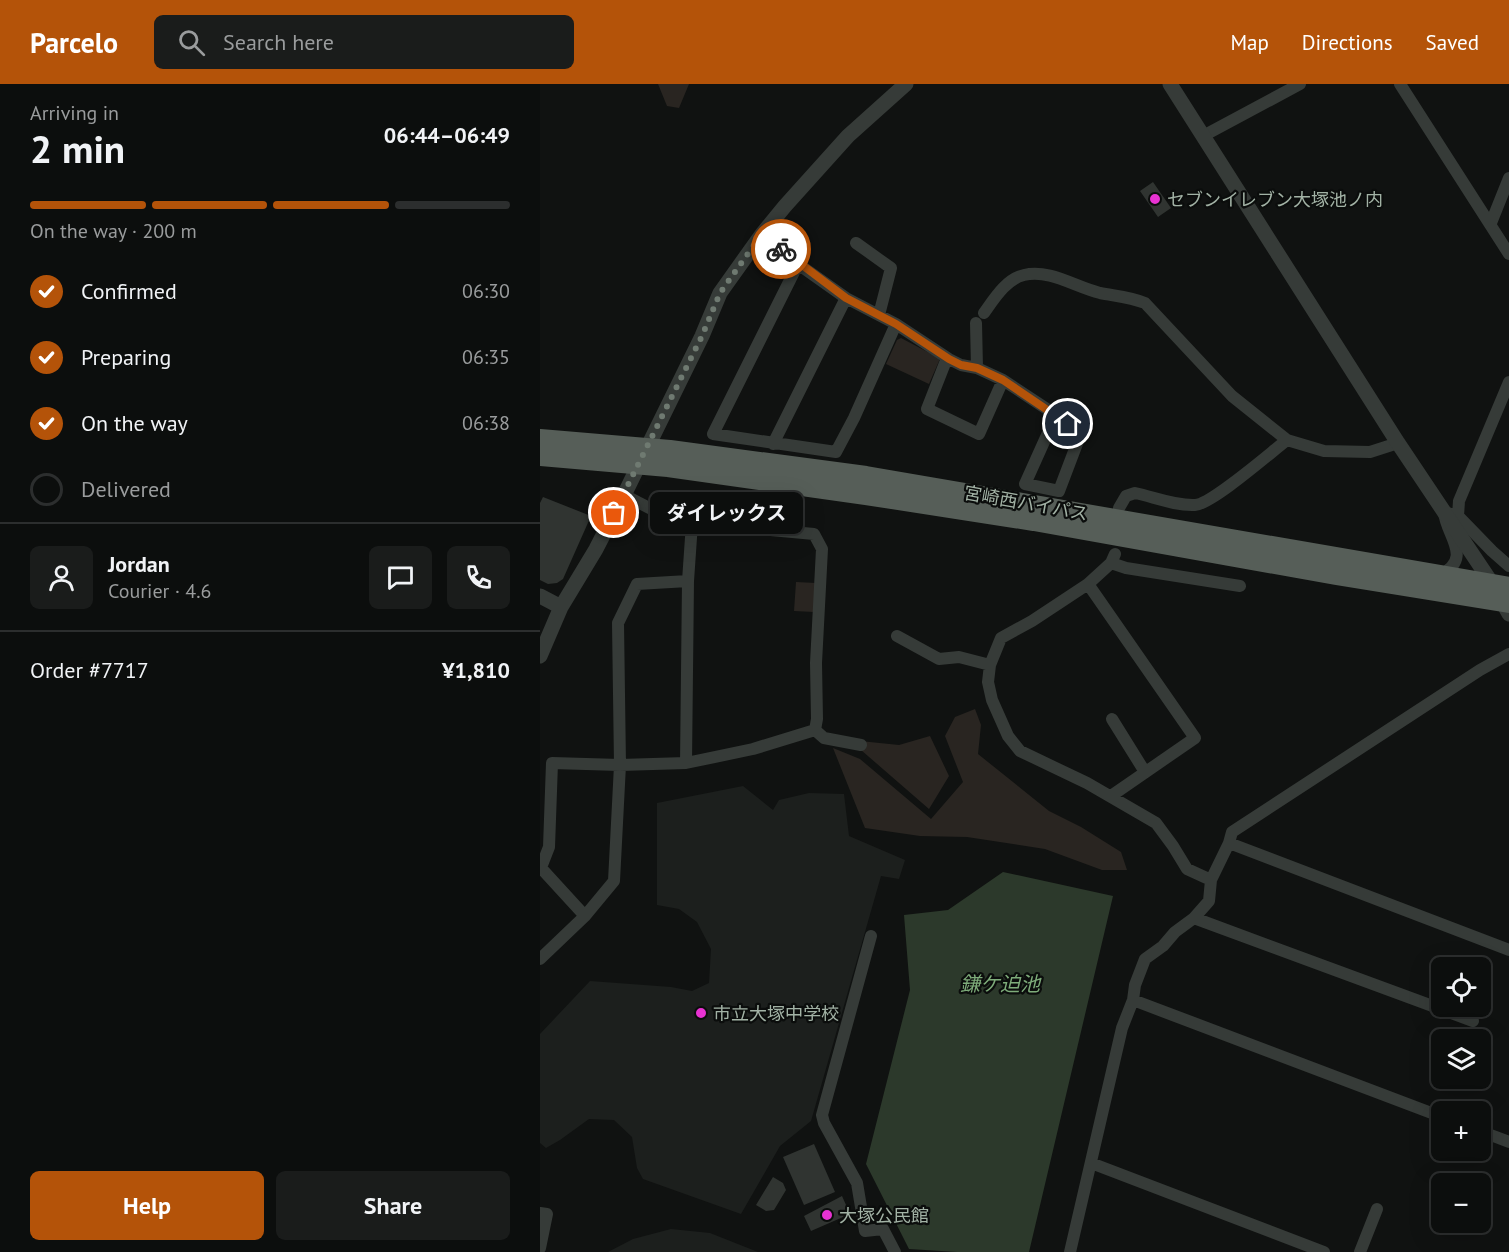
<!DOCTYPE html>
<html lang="en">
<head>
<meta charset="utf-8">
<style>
	:root { --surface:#0c0e0d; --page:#1a1c1b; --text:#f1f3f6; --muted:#9a9c9d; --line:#2c2e2e; --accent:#b45309 }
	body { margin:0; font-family:"PT Sans","Noto Sans JP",sans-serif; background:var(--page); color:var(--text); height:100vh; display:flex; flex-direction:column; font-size:22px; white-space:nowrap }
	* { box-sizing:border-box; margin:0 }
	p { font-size:20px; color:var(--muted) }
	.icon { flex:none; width:33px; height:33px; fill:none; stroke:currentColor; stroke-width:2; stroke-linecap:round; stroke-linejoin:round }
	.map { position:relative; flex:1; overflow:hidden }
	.drawer { display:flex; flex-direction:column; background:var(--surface); width:540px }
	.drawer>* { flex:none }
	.tools { position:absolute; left:891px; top:873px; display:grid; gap:12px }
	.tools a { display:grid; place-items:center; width:60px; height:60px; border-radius:9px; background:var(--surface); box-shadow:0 6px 24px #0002,0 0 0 2px var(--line); font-size:30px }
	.pin { position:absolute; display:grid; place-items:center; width:51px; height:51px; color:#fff; margin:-26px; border:3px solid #fff; border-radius:50%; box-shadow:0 2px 6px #0007 }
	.courier { position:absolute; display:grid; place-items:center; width:60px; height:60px; margin:-30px; border:4px solid #b45309; border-radius:50%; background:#fff; color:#222; box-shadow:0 2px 8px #0007 }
	.bubble { position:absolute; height:42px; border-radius:9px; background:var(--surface); box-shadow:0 6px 24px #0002,0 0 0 2px var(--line); font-size:20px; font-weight:700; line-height:42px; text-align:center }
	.summary em { font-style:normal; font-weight:700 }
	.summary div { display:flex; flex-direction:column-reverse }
	.summary { display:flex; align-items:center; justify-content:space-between; height:102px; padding:0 30px }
	h1 { font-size:39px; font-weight:700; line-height:45px }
	.bar { display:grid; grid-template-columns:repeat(4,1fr); gap:9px 6px; align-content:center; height:72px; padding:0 30px }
	.bar i { height:8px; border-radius:4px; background:var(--line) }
	.bar .selected { background:var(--accent) }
	.bar p { grid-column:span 4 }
	.line { display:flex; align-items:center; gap:15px; padding:0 30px; border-top:2px solid var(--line) }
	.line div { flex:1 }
	.round { display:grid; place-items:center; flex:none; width:63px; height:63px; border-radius:9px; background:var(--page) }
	ol { padding:0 30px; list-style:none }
	li { display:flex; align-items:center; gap:18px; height:66px }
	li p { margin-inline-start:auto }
	li .icon { padding:6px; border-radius:50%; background:var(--accent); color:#fff; stroke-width:4 }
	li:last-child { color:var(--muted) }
	li i { width:33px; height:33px; border:3px solid var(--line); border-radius:50% }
	.cta { display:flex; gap:12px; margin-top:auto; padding:12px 30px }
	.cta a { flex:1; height:69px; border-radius:9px; background:var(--accent); color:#fff; font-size:24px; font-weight:700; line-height:69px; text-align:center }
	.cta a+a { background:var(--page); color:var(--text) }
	header { display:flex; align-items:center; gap:36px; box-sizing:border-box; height:84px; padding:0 30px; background:var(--accent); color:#fff }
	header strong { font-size:28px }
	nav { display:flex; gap:33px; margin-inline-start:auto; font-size:21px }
	.search { width:420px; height:54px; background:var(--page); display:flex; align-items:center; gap:15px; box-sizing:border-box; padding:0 21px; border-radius:9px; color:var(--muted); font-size:22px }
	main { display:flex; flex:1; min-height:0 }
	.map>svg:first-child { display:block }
	.built { fill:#1c1f1d }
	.green { fill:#292521 }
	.water { fill:#2c392b }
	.building { fill:#303431 }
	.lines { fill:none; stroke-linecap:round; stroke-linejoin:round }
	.minor { stroke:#363b38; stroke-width:12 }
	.tertiary { stroke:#363b38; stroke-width:15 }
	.trunk { stroke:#565e58; stroke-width:20 }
	.done { stroke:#6f7a71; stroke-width:6; stroke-dasharray:0 10.8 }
	.route { stroke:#b45309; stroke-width:8 }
	.poi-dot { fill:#e832d2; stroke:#0b0d0c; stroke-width:2 }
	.labels { text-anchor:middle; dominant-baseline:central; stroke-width:4.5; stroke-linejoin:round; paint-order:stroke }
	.poi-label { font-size:18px; fill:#a2b2a5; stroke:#0b0d0c; text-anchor:start }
	.street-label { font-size:18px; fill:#a2b2a5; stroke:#0b0d0c }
	.water-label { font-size:20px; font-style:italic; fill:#7eac7a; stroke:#0b0d0c }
</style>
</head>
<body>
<header>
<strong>Parcelo</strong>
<div class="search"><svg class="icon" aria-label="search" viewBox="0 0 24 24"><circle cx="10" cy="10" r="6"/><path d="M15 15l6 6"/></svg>Search here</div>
<nav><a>Map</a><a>Directions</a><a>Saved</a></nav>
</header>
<main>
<section class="drawer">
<div class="summary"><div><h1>2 min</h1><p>Arriving in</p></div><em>06:44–06:49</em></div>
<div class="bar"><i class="selected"></i><i class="selected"></i><i class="selected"></i><i></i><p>On the way · 200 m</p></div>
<ol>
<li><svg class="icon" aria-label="check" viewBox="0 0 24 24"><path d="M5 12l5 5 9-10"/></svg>Confirmed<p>06:30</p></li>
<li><svg class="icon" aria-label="check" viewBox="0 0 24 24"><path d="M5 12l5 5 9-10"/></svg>Preparing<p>06:35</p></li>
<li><svg class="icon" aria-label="check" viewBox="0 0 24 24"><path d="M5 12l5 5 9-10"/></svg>On the way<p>06:38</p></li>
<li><i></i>Delivered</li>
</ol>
<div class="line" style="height:108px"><a class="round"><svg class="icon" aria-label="person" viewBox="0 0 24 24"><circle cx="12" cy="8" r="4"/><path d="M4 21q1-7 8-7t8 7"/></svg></a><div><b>Jordan</b><p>Courier · 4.6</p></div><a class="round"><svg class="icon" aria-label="chat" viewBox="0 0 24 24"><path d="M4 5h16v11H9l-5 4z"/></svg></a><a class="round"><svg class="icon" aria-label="phone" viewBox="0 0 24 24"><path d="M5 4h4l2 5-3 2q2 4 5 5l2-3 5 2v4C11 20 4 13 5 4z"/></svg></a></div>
<div class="line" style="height:78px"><div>Order #7717</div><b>¥1,810</b></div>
<div class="cta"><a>Help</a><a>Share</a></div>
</section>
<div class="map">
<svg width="969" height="1168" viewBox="0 0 969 1168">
	<rect width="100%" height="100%" fill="#101211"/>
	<path class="built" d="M203 702 233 726 239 716 269 709 304 710 309 752 365 776 359 795 341 792 271 1037 240 1062 201 1130 103 1095 97 1084 92 1053 74 1036 49 1035 20 1056 6 1064 0 1059V950L50 897 131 903 152 907 169 899 171 865 157 838 139 825 117 821V719Z
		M131 1145 170 1149 218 1168H68L93 1155Z"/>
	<path class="green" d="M118 0H149L139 24 127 22Z
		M361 254 399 274V277L389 300 346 280 357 256Z
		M256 498 276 499 274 528 254 527Z
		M435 625 441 641 438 670 509 727 541 743 581 768 587 786H562L505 765 427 753 380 752 325 744 293 664 320 675 391 735 423 698 405 652 415 633Z
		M390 652 409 692 389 725 321 666 320 657 359 661Z"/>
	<path class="water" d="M463 788 573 812 489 1168H417L369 1165 326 1080 370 906 364 831 408 826Z"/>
	<path class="building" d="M613 98 631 124 618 133 600 107Z
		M3 413 51 432 23 495 17 499 8 500 0 496V419Z
		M274 1060 295 1108 264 1121 243 1073Z
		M233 1093 243 1099 246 1106 234 1126 226 1127 216 1121Z
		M302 1112 310 1130 271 1147 264 1132Z"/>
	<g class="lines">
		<path class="minor" d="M860 0 969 170
			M663 52 760 0
			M951 139 969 94
			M222 150 258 180 306 214 356 240 409 275 421 281 437 284 463 296 516 331 541 349 519 407 485 400 516 331
			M316 159 351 184 339 231
			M258 180 173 350 296 368 314 334 356 240
			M444 229C454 215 466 195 484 191 510 185 535 203 560 209 575 212 590 213 605 219L692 312 747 356 784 367 830 368 858 359
			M436 239 437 284
			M407 274 387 325 439 350 463 296
			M233 360 306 214
			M579 424 586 412 595 409C614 413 635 422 655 421 672 420 730 369 747 356
			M918 432 919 417 969 298
			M575 470 571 479 548 500 492 537 461 554 450 581 448 598 452 616 468 652 480 667 547 699 616 739 633 762 647 785 671 796
			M571 479 586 484 700 502
			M900 491C934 474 906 452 904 428L918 432 952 467 969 482
			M548 500 655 654 571 712
			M357 552 399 575 419 573 450 581
			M572 635 605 688
			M275 646 284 654 321 661
			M146 679 148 497 152 439
			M689 759 969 866
			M2 785 45 832
			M0 786 9 763 12 679 80 681 146 679 213 665 275 646 277 635 276 579 282 465 274 450 152 439 121 430 84 411
			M654 834 933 937
			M331 852 282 1031 284 1039 317 1099 325 1147 343 1145 355 1168
			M0 875 45 832 74 797 80 681 78 539 97 500 148 497
			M593 916 902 1033
			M940 1047 969 1058
			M551 1079 784 1168
			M0 1129 7 1130 0 1164
			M530 1168 582 944 593 916 595 901 605 875 623 862 635 848 654 834 669 817 671 796 689 759 692 748 940 586 969 570
			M820 1168 837 1125"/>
		<path class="tertiary" d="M630 0 858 359 953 501 969 530
			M0 512 21 523
			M0 572 21 523 56 465 87 405 162 252 180 209 222 150 245 122 308 52 366 0"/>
		<path class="trunk" d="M0 355 130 366 326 392 969 503
			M0 372 128 383 326 411 494 437 796 491 969 519"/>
	</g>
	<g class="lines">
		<path class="done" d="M74 429 162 252 180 209 222 150 241 165"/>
		<path class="route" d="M241 165 306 214 356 240 409 275 421 281 437 284 463 296 528 340"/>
	</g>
	<g class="poi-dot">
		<circle cx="615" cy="115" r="6"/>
		<circle cx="161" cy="929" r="6"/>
		<circle cx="287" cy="1131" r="6"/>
	</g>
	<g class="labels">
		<g class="poi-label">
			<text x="627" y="115">セブンイレブン大塚池ノ内</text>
			<text x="173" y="929">市立大塚中学校</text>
			<text x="299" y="1131">大塚公民館</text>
		</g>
		<g class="street-label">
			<text transform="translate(486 419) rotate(10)">宮崎西バイパス</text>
		</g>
		<g class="water-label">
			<text x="460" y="900">鎌ケ迫池</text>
		</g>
	</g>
</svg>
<div class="tools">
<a><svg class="icon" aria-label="locate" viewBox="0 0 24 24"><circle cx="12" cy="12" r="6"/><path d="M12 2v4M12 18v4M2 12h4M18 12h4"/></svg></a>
<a><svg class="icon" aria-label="layers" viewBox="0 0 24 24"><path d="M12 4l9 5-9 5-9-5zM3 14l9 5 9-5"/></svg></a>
<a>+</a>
<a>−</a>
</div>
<div class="pin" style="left:74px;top:429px;background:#ea580c"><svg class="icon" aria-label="bag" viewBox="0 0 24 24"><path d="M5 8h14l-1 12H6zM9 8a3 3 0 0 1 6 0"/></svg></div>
<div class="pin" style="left:528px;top:340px;background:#1f2937"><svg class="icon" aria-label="home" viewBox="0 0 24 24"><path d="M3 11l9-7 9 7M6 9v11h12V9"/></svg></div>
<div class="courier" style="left:241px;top:165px"><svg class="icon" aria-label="bike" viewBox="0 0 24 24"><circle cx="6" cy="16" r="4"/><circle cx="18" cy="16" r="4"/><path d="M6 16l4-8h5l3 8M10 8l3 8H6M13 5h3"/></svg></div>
<div class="bubble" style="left:110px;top:408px;width:153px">ダイレックス</div>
</div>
</main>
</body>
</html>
